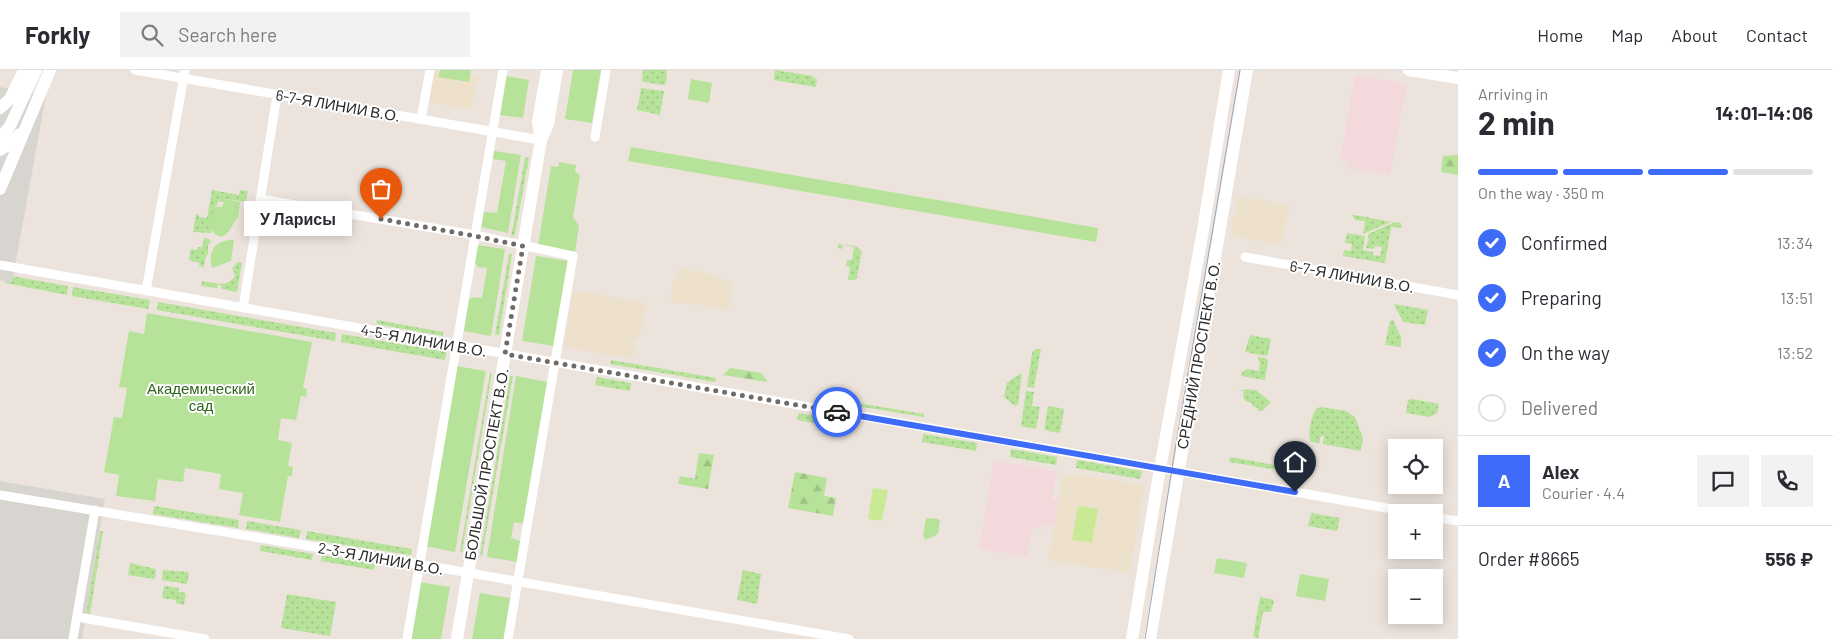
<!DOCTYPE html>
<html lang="en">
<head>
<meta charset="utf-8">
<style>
	:root { --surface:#fff; --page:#f2f2f3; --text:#2b2b33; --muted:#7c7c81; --line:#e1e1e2; --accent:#3e6bf7 }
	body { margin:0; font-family:Barlow,sans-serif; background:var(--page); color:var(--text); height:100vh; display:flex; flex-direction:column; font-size:19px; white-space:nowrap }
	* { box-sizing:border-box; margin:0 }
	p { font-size:16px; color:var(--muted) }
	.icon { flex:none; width:28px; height:28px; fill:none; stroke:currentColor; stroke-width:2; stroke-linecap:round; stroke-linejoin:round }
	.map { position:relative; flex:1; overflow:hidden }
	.panel { display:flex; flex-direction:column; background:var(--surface); width:375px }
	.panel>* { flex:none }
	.tools { position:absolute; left:1388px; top:369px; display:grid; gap:10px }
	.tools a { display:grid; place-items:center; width:55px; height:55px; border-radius:0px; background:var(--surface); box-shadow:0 2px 12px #0003; font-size:25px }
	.pin { position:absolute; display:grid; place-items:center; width:42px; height:42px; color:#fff; margin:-51px -21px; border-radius:50% 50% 50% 0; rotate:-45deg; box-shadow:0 0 5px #0007 }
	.pin .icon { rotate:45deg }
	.courier { position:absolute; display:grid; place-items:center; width:50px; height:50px; margin:-25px; border:4px solid #3e6bf7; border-radius:50%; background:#fff; color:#222; box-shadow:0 1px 6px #0007 }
	.bubble { position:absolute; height:35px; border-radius:0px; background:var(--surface); box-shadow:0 2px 12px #0003; font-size:16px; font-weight:700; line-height:35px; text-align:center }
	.summary em { font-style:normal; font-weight:700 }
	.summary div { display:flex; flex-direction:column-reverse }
	.summary { display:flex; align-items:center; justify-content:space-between; height:85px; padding:0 20px }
	h1 { font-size:32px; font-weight:700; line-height:38px }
	.bar { display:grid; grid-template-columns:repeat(4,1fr); gap:8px 5px; align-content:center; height:60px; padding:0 20px }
	.bar i { height:6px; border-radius:4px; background:var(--line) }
	.bar .on { background:var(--accent) }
	.bar p { grid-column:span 4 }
	.line { display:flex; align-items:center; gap:12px; padding:0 20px; border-top:1px solid var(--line) }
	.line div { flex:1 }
	.round { display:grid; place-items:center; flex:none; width:52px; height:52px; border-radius:0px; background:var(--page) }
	ol { padding:0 20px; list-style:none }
	li { display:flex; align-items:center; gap:15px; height:55px }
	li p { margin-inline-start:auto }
	li .icon { padding:5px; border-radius:50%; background:var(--accent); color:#fff; stroke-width:4 }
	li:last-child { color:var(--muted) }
	li i { width:28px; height:28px; border:2px solid var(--line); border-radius:50% }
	header { display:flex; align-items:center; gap:30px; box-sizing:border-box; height:70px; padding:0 25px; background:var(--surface); border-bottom:1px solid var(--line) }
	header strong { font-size:24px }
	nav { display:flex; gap:28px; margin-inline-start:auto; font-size:18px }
	.search { width:350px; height:45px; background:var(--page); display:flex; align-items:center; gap:12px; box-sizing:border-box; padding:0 18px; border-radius:0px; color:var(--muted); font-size:19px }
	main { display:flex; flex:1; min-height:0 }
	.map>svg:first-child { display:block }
	.education { fill:#ede1cc }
	.medical { fill:#f3d9dc }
	.grass { fill:url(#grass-dots) }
	.forest { fill:url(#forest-firs) }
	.park { fill:#b6e299 }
	.pitch { fill:#cae995 }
	.plaza { fill:#d8d4cf }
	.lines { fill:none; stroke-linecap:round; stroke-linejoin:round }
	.minor { stroke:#fff; stroke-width:9 }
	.secondary { stroke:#fff; stroke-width:12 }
	.tram { stroke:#9fa3b4; stroke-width:1 }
	.done { stroke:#6e6b68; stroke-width:5; stroke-dasharray:0 9 }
	.route { stroke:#3e6bf7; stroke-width:6 }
	.labels { text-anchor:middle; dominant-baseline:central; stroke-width:4; stroke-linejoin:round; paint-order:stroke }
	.street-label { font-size:15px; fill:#2a2a2a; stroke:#fff }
	.park-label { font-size:15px; fill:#2f661b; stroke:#fff }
</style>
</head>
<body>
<header>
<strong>Forkly</strong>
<div class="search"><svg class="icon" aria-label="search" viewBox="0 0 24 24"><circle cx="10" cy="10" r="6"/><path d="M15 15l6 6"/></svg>Search here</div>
<nav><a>Home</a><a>Map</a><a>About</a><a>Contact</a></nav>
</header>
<main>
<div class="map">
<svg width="1458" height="569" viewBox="0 0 1458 569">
	<defs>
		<pattern id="grass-dots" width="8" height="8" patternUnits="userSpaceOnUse" patternTransform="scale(1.25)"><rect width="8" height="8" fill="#b6e299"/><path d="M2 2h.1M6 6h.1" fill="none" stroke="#9dc284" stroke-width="1.8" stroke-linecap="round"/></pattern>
		<pattern id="forest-firs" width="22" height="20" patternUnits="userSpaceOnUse" patternTransform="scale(1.25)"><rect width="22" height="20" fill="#b6e299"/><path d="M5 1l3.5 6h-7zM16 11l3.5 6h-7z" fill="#9dc284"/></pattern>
	</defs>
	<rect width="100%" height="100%" fill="#ece4dc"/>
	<path class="education" d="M435 0H471L470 5 478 7 471 40 429 32Z
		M1238 126 1289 135 1282 175 1231 166 1233 152 1231 151 1232 149H1234Z
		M680 198 719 206V209L732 212 728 241 700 235 670 232 673 213 675 207H678Z
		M573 220 647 233 639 269H635L632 289 564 277Z
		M1063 404 1072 406 1073 404 1145 416 1130 503 1048 490Z"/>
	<path class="medical" d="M1355 5 1407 14 1390 105 1347 98 1348 92 1340 91Z
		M994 390 1057 401 1052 429 1059 430 1054 457 1042 455 1041 459 1032 457 1027 487 979 479Z"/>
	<path class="grass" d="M643 0H667L666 14 662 15 644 12 642 10Z
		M775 0 813 6V8L817 9 816 17 774 10Z
		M641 18 664 21 660 45 637 40Z
		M525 87 529 88 515 164 511 168Z
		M212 120 239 125 240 120 248 121 246 132 225 129 223 132 218 131 217 136 214 137 211 163 193 162 196 144 199 145V147L207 148Z
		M1352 145H1355L1391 152 1363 164 1365 151 1355 150Z
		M1395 152 1401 153 1402 158 1391 157 1385 193 1343 186 1344 180 1351 181 1352 174 1345 173 1347 163 1365 166 1363 180 1373 182V185L1380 186 1382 177 1375 176 1374 179 1366 178 1369 168H1368V164Z
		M204 168 209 169 211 172 208 175V184L206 186 204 197 199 196 200 193 191 191 189 189 191 179 197 180 198 177H202Z
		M838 174 855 176 862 181 857 208 855 210H848L850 197 846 196 847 190H852L854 177 843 175 842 179 838 178Z
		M509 184H512L499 265H495Z
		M238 192 242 193 237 222 221 219V215H218L217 218 201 216 202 211C214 213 227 218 235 206L232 198Z
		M6 205 68 216 67 225 5 213Z
		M73 217 150 230 148 239 72 226Z
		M158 232 336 263 335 271 157 240Z
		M1394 234 1428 240 1425 255 1403 252Z
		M377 250 443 262V266L376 254Z
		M1393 250 1401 267V277L1385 275 1390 251Z
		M342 264 446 282 445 290 341 272Z
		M1250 265 1271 269 1268 284 1266 286 1245 282Z
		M1036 279H1041L1034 318 1027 317 1032 283Z
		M1258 287 1266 288 1268 291 1265 310 1241 306 1242 302 1247 299 1259 301 1260 292 1258 291Z
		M611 290 716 308 715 312 610 294Z
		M490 303H492L462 482H460Z
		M1022 303 1018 334 1015 336 1004 327 1007 312H1009L1010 310Z
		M510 306H513L482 486 480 485Z
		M597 307 631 313 630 321 595 315Z
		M1246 319 1256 320 1271 332 1262 341H1258V338L1252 336V333L1245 331 1243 327 1244 321 1239 320H1244Z
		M1026 321 1034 322 1032 336 1040 337 1036 359 1021 356Z
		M833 329 924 344V347L833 332Z
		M1412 329 1439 334 1437 343 1430 347 1406 343 1408 330Z
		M1048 336 1064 339 1060 363 1044 360Z
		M1322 337 1346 341 1355 347 1363 368 1361 381 1323 374 1324 366H1321L1319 374 1310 371C1308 362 1311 346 1317 338Z
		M799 343 844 351 843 358 797 350Z
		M923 364 977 373 976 381 922 372Z
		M1011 379 1057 387 1056 395 1010 387Z
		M1230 387 1286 397 1285 401 1229 392Z
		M1077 390 1142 401 1140 409 1076 398Z
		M154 436 239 450 238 458 153 444Z
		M1311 443 1340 448 1337 461 1308 456Z
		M247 451 301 460 299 468 246 459Z
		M100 461H103L90 544 86 543Z
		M307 461 412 479 411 485 306 469Z
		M261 475 313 484 312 490 260 481Z
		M322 485 375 494 374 500 321 491Z
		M130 493 156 499 155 509 128 505Z
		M163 500 189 502 187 514 162 510Z
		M743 500 761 504 757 534 737 530Z
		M164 516 179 518V522L186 523 184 535 176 533V530L162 528Z
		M287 524 336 532 330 566 281 558Z
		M1260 527 1274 530 1271 542H1263L1258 568 1253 567Z"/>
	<path class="forest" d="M1458 85V105L1441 102 1443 86Z
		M730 298 761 303 768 312 723 305Z
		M699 383 714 385 708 419 678 414 680 406 695 409Z
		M795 402 827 408 824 426 836 428 833 446 788 438Z"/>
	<path class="park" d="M440 0H471L469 12 438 7Z
		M573 0H601L592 53 565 49Z
		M506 6 529 10 523 48 500 45Z
		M691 9 712 13 709 33 688 29Z
		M631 77 1098 158 1096 172 628 91Z
		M494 81 521 85 508 163 481 157 484 142 497 143 506 91 493 89Z
		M559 92 576 95 575 102 580 105 573 147 579 156 575 182 538 176 551 96 557 97 559 95Z
		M225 129 240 132 238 147C232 152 226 180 210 158L214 137H222Z
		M234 170 231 191 212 198C207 181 216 169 234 170Z
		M477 175 505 179 491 266 464 261 469 229 474 227 482 228 487 198 478 197 475 193Z
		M536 186 569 191 554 276 522 271Z
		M147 243 312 272 303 318 307 319 306 327 301 326 296 350 281 348 278 370 292 373 288 396 293 397 292 406H288L280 452 239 445 243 423 219 419 221 404 185 398 183 412 158 409 155 431 116 426 119 405 104 402 114 347 122 348 127 318 119 317 129 261 144 264Z
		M456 296 486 301 455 482 425 476Z
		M516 306 548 312 524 454 514 452 511 468 521 471 517 492 487 487Z
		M926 448 938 449 940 451 938 464 926 470 923 466Z
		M1217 488 1247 493 1244 508 1214 503Z
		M1300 504 1329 509 1325 531 1296 526Z
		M419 512 450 517 441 569H409Z
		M480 523 510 528 504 569H472Z"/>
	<path class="pitch" d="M873 418 888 420 882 451 868 449Z
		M1078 436 1098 439 1092 473 1072 470Z"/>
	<path class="plaza" d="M0 17 46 25 12 213 0 210Z
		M0 411 105 429 82 569H0Z"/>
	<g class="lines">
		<path class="minor" d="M135 0 541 70
			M421 49 430 0
			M595 67 606 0
			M260 129 475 165 573 186 508 569
			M1245 187 1458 225
			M0 195 1409 442
			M146 221 185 0
			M243 238 277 25
			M0 425 412 493 849 569
			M1434 447 1458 451
			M77 547 205 569
			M73 569 95 440
			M407 569 503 0"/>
		<path class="secondary" d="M1409 0 1458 8
			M0 38 10 29 24 0
			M0 68 10 56 36 0
			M541 69 538 52 547 0
			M0 80 8 75 20 64
			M0 119 50 0
			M457 569 541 70 548 54 557 0
			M1132 569 1157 416 1203 160 1229 0
			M1150 569 1247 0"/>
		<path class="tram" d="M1145 569 1174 386 1240 0"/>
	</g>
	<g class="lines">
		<path class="done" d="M381 149 475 166 523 176 505 284 837 342"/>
		<path class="route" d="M837 342 1295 422"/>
	</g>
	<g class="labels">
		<g class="street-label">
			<text transform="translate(338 35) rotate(10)">6-7-Я ЛИНИИ В.О.</text>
			<text transform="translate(1352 206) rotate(10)">6-7-Я ЛИНИИ В.О.</text>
			<text transform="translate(424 270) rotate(10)">4-5-Я ЛИНИИ В.О.</text>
			<text transform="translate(1198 285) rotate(-80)">СРЕДНИЙ ПРОСПЕКТ В.О.</text>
			<text transform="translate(486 394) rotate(-80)">БОЛЬШОЙ ПРОСПЕКТ В.О.</text>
			<text transform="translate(381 488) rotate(10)">2-3-Я ЛИНИИ В.О.</text>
		</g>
		<g class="park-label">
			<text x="201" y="318">Академический<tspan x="201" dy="17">сад</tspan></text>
		</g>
	</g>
</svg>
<div class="tools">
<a><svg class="icon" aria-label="locate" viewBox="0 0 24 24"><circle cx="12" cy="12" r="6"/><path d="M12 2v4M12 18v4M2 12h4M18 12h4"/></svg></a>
<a>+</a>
<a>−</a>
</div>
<div class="pin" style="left:381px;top:149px;background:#ea580c"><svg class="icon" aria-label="bag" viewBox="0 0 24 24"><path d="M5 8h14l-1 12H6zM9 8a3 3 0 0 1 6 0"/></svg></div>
<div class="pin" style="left:1295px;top:422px;background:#1f2937"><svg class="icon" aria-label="home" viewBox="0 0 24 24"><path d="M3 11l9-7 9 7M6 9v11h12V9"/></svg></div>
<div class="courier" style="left:837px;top:342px"><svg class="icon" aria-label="car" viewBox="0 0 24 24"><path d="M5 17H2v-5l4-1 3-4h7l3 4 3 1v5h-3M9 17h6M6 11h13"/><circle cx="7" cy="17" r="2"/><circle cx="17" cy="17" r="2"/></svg></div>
<div class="bubble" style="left:244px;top:131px;width:108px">У Ларисы</div>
</div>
<section class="panel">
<div class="summary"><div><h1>2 min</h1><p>Arriving in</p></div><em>14:01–14:06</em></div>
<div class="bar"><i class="on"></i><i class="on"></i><i class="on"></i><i></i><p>On the way · 350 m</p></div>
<ol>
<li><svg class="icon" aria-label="check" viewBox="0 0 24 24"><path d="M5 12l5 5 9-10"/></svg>Confirmed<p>13:34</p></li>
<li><svg class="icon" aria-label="check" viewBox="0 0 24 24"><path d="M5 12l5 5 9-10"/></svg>Preparing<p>13:51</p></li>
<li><svg class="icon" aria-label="check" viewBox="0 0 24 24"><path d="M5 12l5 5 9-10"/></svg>On the way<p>13:52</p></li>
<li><i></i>Delivered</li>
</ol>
<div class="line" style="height:90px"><b class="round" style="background:var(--accent);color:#fff">A</b><div><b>Alex</b><p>Courier · 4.4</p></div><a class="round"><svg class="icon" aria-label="chat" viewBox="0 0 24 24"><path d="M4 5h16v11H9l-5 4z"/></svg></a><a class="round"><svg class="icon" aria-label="phone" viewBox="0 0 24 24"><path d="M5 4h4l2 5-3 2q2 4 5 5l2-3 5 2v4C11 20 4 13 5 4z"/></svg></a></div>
<div class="line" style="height:65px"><div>Order #8665</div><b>556 ₽</b></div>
</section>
</main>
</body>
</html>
